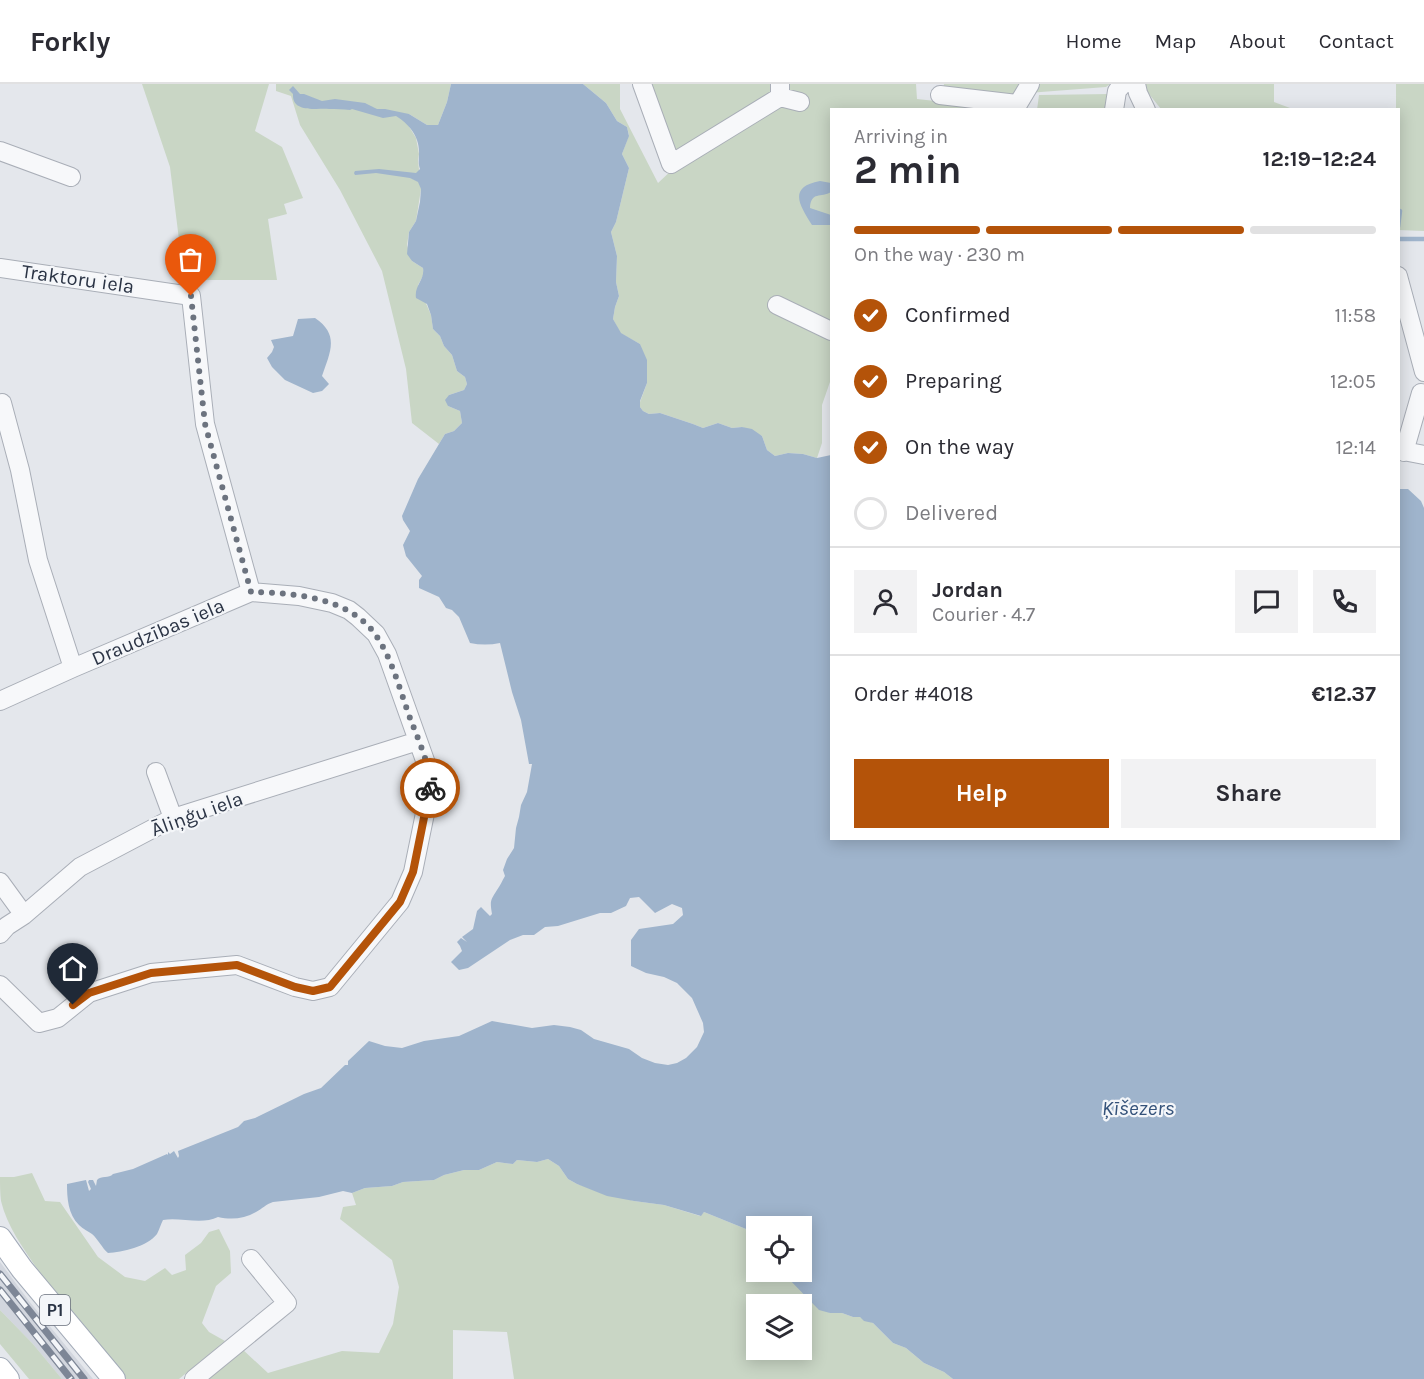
<!DOCTYPE html>
<html lang="en">
<head>
<meta charset="utf-8">
<style>
	:root { --surface:#fff; --page:#f2f2f3; --text:#2b2b33; --muted:#7c7c81; --line:#e1e1e2; --accent:#b45309 }
	body { margin:0; font-family:Karla,sans-serif; background:var(--page); color:var(--text); height:100vh; display:flex; flex-direction:column; font-size:22px; white-space:nowrap }
	* { box-sizing:border-box; margin:0 }
	p { font-size:20px; color:var(--muted) }
	.icon { flex:none; width:33px; height:33px; fill:none; stroke:currentColor; stroke-width:2; stroke-linecap:round; stroke-linejoin:round }
	.map { position:relative; flex:1; overflow:hidden }
	.drawer { position:absolute; left:830px; top:24px; width:570px; height:732px; display:flex; flex-direction:column; background:var(--surface); border-radius:0px; box-shadow:0 3px 15px #0003 }
	.drawer>* { flex:none }
	.fabs { position:absolute; left:746px; top:1132px; display:grid; gap:12px }
	.fabs a { display:grid; place-items:center; width:66px; height:66px; border-radius:0px; background:var(--surface); box-shadow:0 3px 15px #0003; font-size:30px }
	.pin { position:absolute; display:grid; place-items:center; width:51px; height:51px; color:#fff; margin:-62px -26px; border-radius:50% 50% 50% 0; rotate:-45deg; box-shadow:0 0 6px #0007 }
	.pin .icon { rotate:45deg }
	.courier { position:absolute; display:grid; place-items:center; width:60px; height:60px; margin:-30px; border:4px solid #b45309; border-radius:50%; background:#fff; color:#222; box-shadow:0 2px 8px #0007 }
	.head em { font-style:normal; font-weight:700 }
	.head div { display:flex; flex-direction:column-reverse }
	.head { display:flex; align-items:center; justify-content:space-between; height:102px; padding:0 24px }
	h1 { font-size:39px; font-weight:700; line-height:45px }
	.bar { display:grid; grid-template-columns:repeat(4,1fr); gap:9px 6px; align-content:center; height:72px; padding:0 24px }
	.bar i { height:8px; border-radius:4px; background:var(--line) }
	.bar .current { background:var(--accent) }
	.bar p { grid-column:span 4 }
	.line { display:flex; align-items:center; gap:15px; padding:0 24px; border-top:2px solid var(--line) }
	.line div { flex:1 }
	.round { display:grid; place-items:center; flex:none; width:63px; height:63px; border-radius:0px; background:var(--page) }
	ol { padding:0 24px; list-style:none }
	li { display:flex; align-items:center; gap:18px; height:66px }
	li p { margin-inline-start:auto }
	li .icon { padding:6px; border-radius:50%; background:var(--accent); color:#fff; stroke-width:4 }
	li:last-child { color:var(--muted) }
	li i { width:33px; height:33px; border:3px solid var(--line); border-radius:50% }
	.action { display:flex; gap:12px; margin-top:auto; padding:12px 24px }
	.action a { flex:1; height:69px; border-radius:0px; background:var(--accent); color:#fff; font-size:24px; font-weight:700; line-height:69px; text-align:center }
	.action a+a { background:var(--page); color:var(--text) }
	header { display:flex; align-items:center; gap:36px; box-sizing:border-box; height:84px; padding:0 30px; background:var(--surface); border-bottom:2px solid var(--line) }
	header strong { font-size:28px }
	nav { display:flex; gap:33px; margin-inline-start:auto; font-size:21px }
	.map>svg:first-child { display:block }
	.built { fill:#d2d6de }
	.green { fill:#c9d6c5; fill-rule:evenodd }
	.water { fill:#9fb4cc }
	.lines { fill:none; stroke-linecap:round; stroke-linejoin:round }
	.stream { stroke:#9fb4cc; stroke-width:4.5 }
	.minor-casing { stroke:#a9aeb7; stroke-width:20 }
	.major-casing { stroke:#a3abb8; stroke-width:24 }
	.minor { stroke:#f7f8fa; stroke-width:18 }
	.major { stroke:#fff; stroke-width:22 }
	.rail-casing { stroke:#7d8696; stroke-width:7 }
	.rail { stroke:#f4f6f9; stroke-width:4.5; stroke-dasharray:14; stroke-linecap:butt }
	.done { stroke:#6c737f; stroke-width:6; stroke-dasharray:0 10.8 }
	.route { stroke:#b45309; stroke-width:8 }
	.labels { text-anchor:middle; dominant-baseline:central; stroke-width:4.5; stroke-linejoin:round; paint-order:stroke }
	.shield { fill:#f4f6f9; stroke:#676e7b; stroke-width:1.5 }
	.shield-label { font-size:18px; font-weight:bold; fill:#2b3445 }
	.street-label { font-size:20px; fill:#2b3445; stroke:#f4f6f9 }
	.water-label { font-size:21px; font-style:italic; fill:#34527a; stroke:#f4f6f9 }
</style>
</head>
<body>
<header>
<strong>Forkly</strong>
<nav><a>Home</a><a>Map</a><a>About</a><a>Contact</a></nav>
</header>
<div class="map">
<svg width="1424" height="1295" viewBox="0 0 1424 1295">
	<rect width="100%" height="100%" fill="#e4e7ec"/>
	<path class="built" d="M0 1178 29 1217 93 1295H62L33 1260 0 1226Z"/>
	<path class="green" d="M142 0H269L255 47 282 63 303 114 284 120 287 130 268 135 277 196H184L170 83Z
		M276 0H451L447 18 438 41H427L409 30 407 39 416 54 419 70 418 76 421 105 416 137 409 148 407 161 412 177 423 184 424 190 418 201 431 231 433 245 440 252 444 262 452 271 457 287 465 293 467 300 464 306 449 311 448 322 460 327 462 339 454 347 445 350 439 360 412 339 406 285 382 187 340 106 300 41 291 12 276 7Z
		M583 0H620V25L658 99 673 85 785 6V0H916L917 15 1008 25 831 26V295L822 321V359L817 374 803 370 788 369 775 372 767 366 762 352 742 343 732 344 718 339 703 344 693 340 660 329 649 330 643 327 640 323V318L647 299 640 260 620 249 613 235 615 223 619 212 616 198 617 172 611 148 616 138 629 84 622 70 629 51 627 43 617 37 606 19Z
		M649 0H775V11L677 74Z
		M944 0H1026L1017 16 942 9Z
		M1035 0H1110L1106 3 1028 9Z
		M1141 0H1274V18L1290 24 1291 25H1161Z
		M1396 0H1424V147L1398 146V26L1396 25Z
		M1109 10 1107 25 1037 26 1039 11Z
		M548 1075 559 1082 568 1095 577 1100 634 1117 664 1121 700 1132 704 1128 746 1145 756 1157V1188H780L830 1229H842L853 1233H860L873 1239 893 1259 906 1264 924 1279 944 1288 953 1295H514L507 1248 453 1246V1295H205L241 1264 268 1289 342 1267 379 1269 393 1240 399 1203 392 1176 340 1135 343 1123 356 1121 352 1109 365 1104 392 1102 403 1098 434 1096 444 1091 464 1086H479L497 1078 513 1080 517 1076 537 1078ZM756 1221H801V1266H756Z
		M32 1089 45 1117 60 1118 98 1173 125 1193 145 1197 165 1184 172 1191 186 1186 185 1171 201 1159 209 1148 219 1145 230 1167 231 1189 216 1202 202 1239 209 1248 225 1257 179 1295H126C95 1260 65 1225 38 1186 23 1164 7 1142 1 1117 0 1109 0 1101 0 1093H14Z
		M0 1226 33 1260 62 1295H29L0 1260Z"/>
	<path class="water" d="M451 0H583L606 19 617 37 627 43 629 52 622 70 629 84 616 138 611 148 617 172 616 198 619 212 615 223 613 235 621 249 640 260 647 276V299L640 317V323L643 327 649 330 660 329 693 340 703 344 718 339 732 344 742 343 752 345 762 352 767 366 775 372 788 369 803 370 817 374 831 371V754H1398V405H1408L1421 417 1424 424V1295H953L944 1288 924 1279 906 1264 893 1259 873 1239 864 1237 860 1233H853L842 1229H830L819 1226 785 1191 780 1188H801V1143H756V1157L746 1145 704 1128 701 1132 664 1121 634 1117 607 1112 577 1100 568 1095 559 1082 548 1075 537 1078 517 1076 513 1080 497 1078 479 1086H464L444 1091 434 1096 403 1098 392 1102 365 1104 352 1109 343 1107 319 1113 273 1118C266 1120 262 1125 256 1128 244 1135 231 1136 218 1133 202 1141 180 1133 163 1136 161 1140 159 1146 157 1150 147 1163 122 1168 108 1169 102 1164 98 1155 92 1150 88 1147 83 1145 79 1141 68 1130 67 1114 67 1100L86 1096 89 1107 91 1105 88 1098 89 1096H93L96 1102 97 1096C101 1091 109 1095 113 1090L133 1085 167 1070 168 1071V1068L170 1070 174 1067 178 1074 179 1072 178 1067 238 1043 244 1037 255 1034 304 1010 321 1004 345 981H348V977L369 957 385 962 402 964 424 957 459 952 492 937 532 944 554 941 570 943 581 946 594 955 629 965 642 974 655 979 668 981 677 979 686 974 697 963 704 948 703 939 692 914 677 899 664 893 646 889 631 882V856L639 845 673 840 683 831 682 824 672 820 655 829 639 813 630 814 626 822 611 829H600L558 842 545 843 534 851H523L510 856 468 884 459 886 451 878 462 867 460 862 457 858 461 854 467 858 462 853 473 845 477 827 481 823 490 832 492 830C490 817 490 817 497 806 500 802 502 797 505 792L503 786 507 775 514 764 516 744 519 733 521 721 527 708 532 680H529L521 636 512 608 500 559C490 561 480 561 470 559L459 533 452 526 446 524 439 513 419 504V496L422 492 406 472 403 461 410 447 403 436 402 432 418 395 445 350 454 347 462 339 460 327 448 322 445 316 449 311 464 306 467 300 465 293 457 287 452 271 444 262 440 252 433 245 431 231 427 220 416 214C414 201 425 196 423 184L412 177 407 170 409 148 416 137 420 118 421 105 418 98 410 94 376 89 355 91 354 89 355 87 379 85 416 89 420 85C418 79 419 76 419 70 420 53 409 40 396 32L383 34 352 25 350 26C343 25 336 25 329 25 316 24 292 29 293 10L289 6 293 2 300 10H304L322 17 335 15 365 19 377 25H385L409 30 427 41H438L447 18Z
		M820 97 831 99V108C821 114 811 107 810 124L831 131V141H812C800 122 787 103 820 97Z
		M315 234C340 251 330 268 322 292L329 300 322 307 313 309 285 296 272 283 267 274 272 268 274 263 271 256 293 252 298 235Z"/>
	<g class="lines">
		<path class="stream" d="M1398 143 1400 127
			M1398 155H1424"/>
		<defs>
			<path id="minor" d="M642 0 671 80 780 13V0
				M1136 0 1138 9 1146 26
				M940 11 1018 20 1030 0
				M780 13 800 18
				M1114 26 1117 7 1123 0
				M0 67 71 93
				M0 184 191 212 205 340 251 508
				M1398 192 1424 288
				M777 221 831 247
				M2 319 20 386 38 476 73 584
				M1398 366 1424 371
				M1404 368 1421 309
				M0 617 73 584 251 508 299 512 332 519 349 526 358 533 376 550 387 570 427 682 431 700 413 788 400 818 330 903 313 907 295 903 237 881 151 889 89 909 58 934 39 939 0 901
				M156 688 173 734
				M0 798 24 831
				M0 850 7 842 24 831 80 783 173 734 418 657
				M194 1295 287 1219 251 1175"/>
			<path id="major" d="M0 1154 22 1185 114 1295
				M0 1285 8 1295"/>
		</defs>
		<use href="#minor" class="minor-casing"/>
		<use href="#major" class="major-casing"/>
		<use href="#minor" class="minor"/>
		<use href="#major" class="major"/>
		<defs>
			<path id="rail" d="M0 1190 84 1295
				M0 1206 71 1295"/>
		</defs>
		<use href="#rail" class="rail-casing"/>
		<use href="#rail" class="rail"/>
	</g>
	<g class="lines">
		<path class="done" d="M191 212 205 340 251 508C294 509 351 513 377 553 393 577 400 607 410 634 416 650 433 688 430 704"/>
		<path class="route" d="M73 921 89 909 151 889 237 881 295 903 313 907 330 903 400 818 413 788 430 704"/>
	</g>
	<g class="labels">
		<rect class="shield" x="40" y="1211" width="30" height="30" rx="4.5"/>
		<g class="shield-label">
			<text x="55" y="1226">P1</text>
		</g>
		<g class="street-label">
			<text transform="translate(78 195) rotate(8)">Traktoru iela</text>
			<text transform="translate(158 548) rotate(-23)">Draudzības iela</text>
			<text transform="translate(197 730) rotate(-20)">Āliņģu iela</text>
		</g>
		<g class="water-label">
			<text x="1138" y="1024">Ķīšezers</text>
		</g>
	</g>
</svg>
<div class="fabs">
<a><svg class="icon" aria-label="locate" viewBox="0 0 24 24"><circle cx="12" cy="12" r="6"/><path d="M12 2v4M12 18v4M2 12h4M18 12h4"/></svg></a>
<a><svg class="icon" aria-label="layers" viewBox="0 0 24 24"><path d="M12 4l9 5-9 5-9-5zM3 14l9 5 9-5"/></svg></a>
</div>
<div class="pin" style="left:191px;top:212px;background:#ea580c"><svg class="icon" aria-label="bag" viewBox="0 0 24 24"><path d="M5 8h14l-1 12H6zM9 8a3 3 0 0 1 6 0"/></svg></div>
<div class="pin" style="left:73px;top:921px;background:#1f2937"><svg class="icon" aria-label="home" viewBox="0 0 24 24"><path d="M3 11l9-7 9 7M6 9v11h12V9"/></svg></div>
<div class="courier" style="left:430px;top:704px"><svg class="icon" aria-label="bike" viewBox="0 0 24 24"><circle cx="6" cy="16" r="4"/><circle cx="18" cy="16" r="4"/><path d="M6 16l4-8h5l3 8M10 8l3 8H6M13 5h3"/></svg></div>
<section class="drawer">
<div class="head"><div><h1>2 min</h1><p>Arriving in</p></div><em>12:19–12:24</em></div>
<div class="bar"><i class="current"></i><i class="current"></i><i class="current"></i><i></i><p>On the way · 230 m</p></div>
<ol>
<li><svg class="icon" aria-label="check" viewBox="0 0 24 24"><path d="M5 12l5 5 9-10"/></svg>Confirmed<p>11:58</p></li>
<li><svg class="icon" aria-label="check" viewBox="0 0 24 24"><path d="M5 12l5 5 9-10"/></svg>Preparing<p>12:05</p></li>
<li><svg class="icon" aria-label="check" viewBox="0 0 24 24"><path d="M5 12l5 5 9-10"/></svg>On the way<p>12:14</p></li>
<li><i></i>Delivered</li>
</ol>
<div class="line" style="height:108px"><a class="round"><svg class="icon" aria-label="person" viewBox="0 0 24 24"><circle cx="12" cy="8" r="4"/><path d="M4 21q1-7 8-7t8 7"/></svg></a><div><b>Jordan</b><p>Courier · 4.7</p></div><a class="round"><svg class="icon" aria-label="chat" viewBox="0 0 24 24"><path d="M4 5h16v11H9l-5 4z"/></svg></a><a class="round"><svg class="icon" aria-label="phone" viewBox="0 0 24 24"><path d="M5 4h4l2 5-3 2q2 4 5 5l2-3 5 2v4C11 20 4 13 5 4z"/></svg></a></div>
<div class="line" style="height:78px"><div>Order #4018</div><b>€12.37</b></div>
<div class="action"><a>Help</a><a>Share</a></div>
</section>
</div>
</body>
</html>
